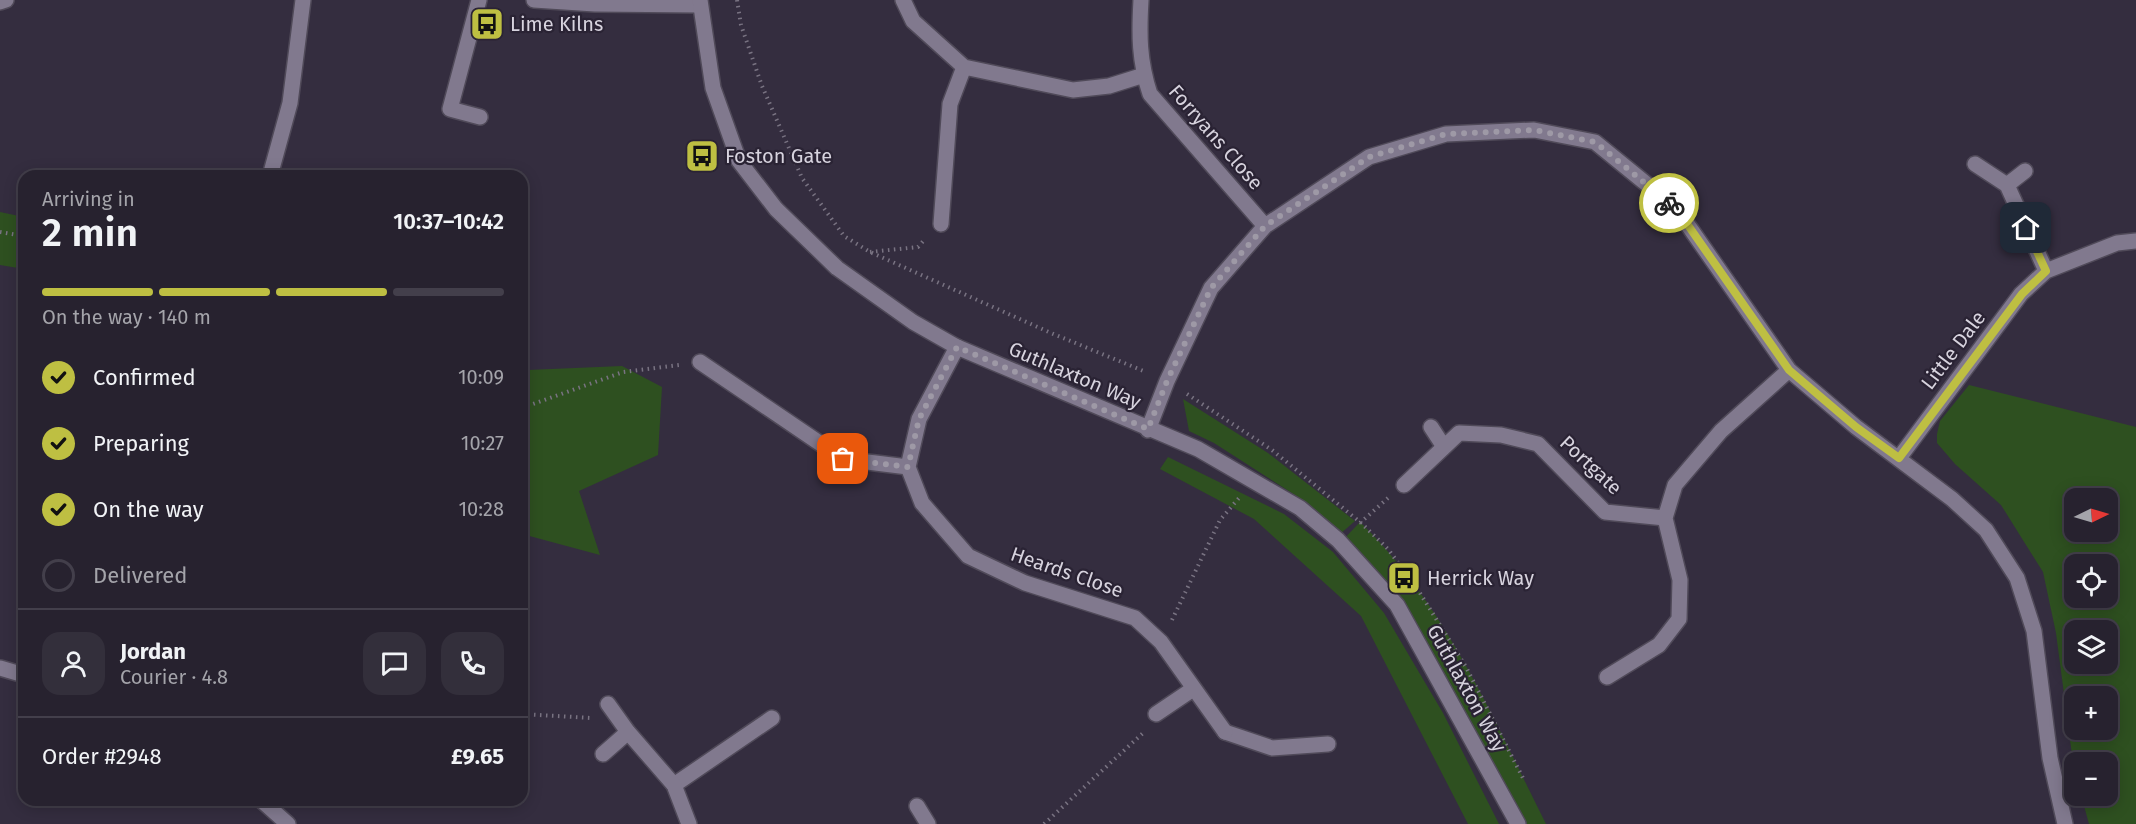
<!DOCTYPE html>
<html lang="en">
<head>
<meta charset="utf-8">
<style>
	:root { --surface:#27222f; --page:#332f3b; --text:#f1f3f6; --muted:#a4a4aa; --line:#433f4b; --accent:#bebf42 }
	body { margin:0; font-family:"Fira Sans",sans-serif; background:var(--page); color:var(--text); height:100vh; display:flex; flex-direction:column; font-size:22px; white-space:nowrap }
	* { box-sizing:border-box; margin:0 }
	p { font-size:20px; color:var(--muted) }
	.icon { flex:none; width:33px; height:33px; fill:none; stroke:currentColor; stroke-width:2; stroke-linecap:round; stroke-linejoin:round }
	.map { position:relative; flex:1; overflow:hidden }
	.panel { position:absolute; left:18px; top:170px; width:510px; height:636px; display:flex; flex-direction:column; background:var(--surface); border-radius:18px; box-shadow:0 3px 15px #0003,0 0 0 2px var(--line) }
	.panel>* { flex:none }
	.needle { width:39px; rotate:85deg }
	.fabs { position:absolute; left:2064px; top:488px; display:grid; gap:12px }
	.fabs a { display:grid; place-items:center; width:54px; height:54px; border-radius:12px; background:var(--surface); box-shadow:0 3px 15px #0003,0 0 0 2px var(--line); font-size:30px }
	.pin { position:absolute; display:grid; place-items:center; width:51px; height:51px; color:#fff; margin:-26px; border-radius:12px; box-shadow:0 3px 9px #0006 }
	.courier { position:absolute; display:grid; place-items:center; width:60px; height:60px; margin:-30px; border:4px solid #bebf42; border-radius:50%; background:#fff; color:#222; box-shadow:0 2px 8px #0007 }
	.head em { font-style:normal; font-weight:600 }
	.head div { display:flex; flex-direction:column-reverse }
	.head { display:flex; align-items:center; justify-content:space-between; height:102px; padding:0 24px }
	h1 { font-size:39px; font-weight:600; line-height:45px }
	.bar { display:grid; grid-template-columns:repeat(4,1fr); gap:9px 6px; align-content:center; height:72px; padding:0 24px }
	.bar i { height:8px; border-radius:4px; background:var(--line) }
	.bar .on { background:var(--accent) }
	.bar p { grid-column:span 4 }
	.line { display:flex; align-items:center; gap:15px; padding:0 24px; border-top:2px solid var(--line) }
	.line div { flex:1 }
	.round { display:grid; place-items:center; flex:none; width:63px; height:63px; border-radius:18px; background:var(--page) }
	ol { padding:0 24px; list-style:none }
	li { display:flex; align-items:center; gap:18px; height:66px }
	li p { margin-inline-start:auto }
	li .icon { padding:6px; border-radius:50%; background:var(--accent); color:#111; stroke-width:4 }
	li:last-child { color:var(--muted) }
	li i { width:33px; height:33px; border:3px solid var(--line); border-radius:50% }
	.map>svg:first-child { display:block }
	.green { fill:#2e5020; fill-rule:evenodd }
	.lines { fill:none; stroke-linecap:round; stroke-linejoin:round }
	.service-casing { stroke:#504a59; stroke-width:18 }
	.minor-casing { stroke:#504a59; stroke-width:18 }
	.tertiary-casing { stroke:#504a59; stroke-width:18 }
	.path { stroke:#797382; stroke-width:4; stroke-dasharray:1.5 4.5; stroke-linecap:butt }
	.service { stroke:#81798e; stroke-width:15 }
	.minor { stroke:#81798e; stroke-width:15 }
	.tertiary { stroke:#81798e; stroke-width:15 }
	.done { stroke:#9e99a6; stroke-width:6; stroke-dasharray:0 10.8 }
	.route { stroke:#bebf42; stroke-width:8 }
	.labels { text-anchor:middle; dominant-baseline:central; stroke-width:4.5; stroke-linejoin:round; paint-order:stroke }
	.poi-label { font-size:20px; fill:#d7d3de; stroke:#2a2334; text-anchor:start }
	.street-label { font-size:20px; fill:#d7d3de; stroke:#2a2334 }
</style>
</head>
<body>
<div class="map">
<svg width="2136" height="824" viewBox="0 0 2136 824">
	<rect width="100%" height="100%" fill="#342d3f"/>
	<path class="green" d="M0 212 24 217V269L0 265Z
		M522 358 528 370 622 366 662 387 658 455 579 491 600 555 522 534Z
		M1969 385 2136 427V824H2089L2081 795H2108V762H2074V770L2056 633 2043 572 2001 505 1955 464 1937 443V434L1940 421ZM2074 498H2108V531H2074ZM2074 564H2108V597H2074ZM2074 630H2108V663H2074ZM2074 696H2108V729H2074Z
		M1183 399 1268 453 1355 521 1339 535 1309 504 1214 443 1189 431Z
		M1168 457 1284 514 1333 552 1384 613 1443 713 1499 824H1468L1361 616 1254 519 1160 469Z
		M1360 522C1446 605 1493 719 1546 824H1517L1391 605 1340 543Z"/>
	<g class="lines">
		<defs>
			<path id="service" d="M479 0 450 109 480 117
				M1225 732 1272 748 1328 744
				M674 785 772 718
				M917 806 928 824"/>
			<path id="minor" d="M534 0 595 4 700 5
				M903 0 913 21 964 67 1073 90 1109 86 1144 75
				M1141 0C1139 34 1139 61 1150 94L1265 226
				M0 2 6 0
				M1975 164 2007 185 2046 271
				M270 176 290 103 303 0
				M2007 185 2025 171
				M941 224 950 104 964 67
				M957 347 919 419 908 467 922 503 968 556 1025 583 1135 618 1161 642 1225 732
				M700 362 843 459 908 467
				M1431 427 1444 447
				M1148 430 1167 381 1211 288 1265 226 1369 157 1446 134 1534 130 1595 142 1676 208 1789 370 1856 427 1952 499 1986 530 2017 578 2034 631 2050 758 2065 824
				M1899 458 2021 294 2046 271 2117 243 2136 241
				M1404 485 1459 433 1501 435 1538 444 1605 512 1665 518
				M0 668 24 675
				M1607 677 1659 645 1679 619 1680 580 1665 518 1675 485 1721 431 1789 370
				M608 704 628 732 674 785 689 824
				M1156 714 1193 689
				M603 754 628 732
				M261 800 288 824"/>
			<path id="tertiary" d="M700 0 713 88 739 161 776 209 837 268 913 322 957 347 1198 449 1300 508 1338 540 1397 605 1518 824"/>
		</defs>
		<use href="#service" class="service-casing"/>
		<use href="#minor" class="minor-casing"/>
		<use href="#tertiary" class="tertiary-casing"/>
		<path class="path" d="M737 0 741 25 762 86 802 178 844 236 870 252 1051 333 1146 372
			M0 232 24 236
			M870 252 918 247 925 239
			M1187 394 1272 450 1360 522 1388 549 1416 587
			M522 408 623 372 679 365
			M1360 523 1388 498
			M1420 593 1466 667 1524 780
			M1172 620 1220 520 1239 498
			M522 714 591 718
			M1044 824 1143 733"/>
		<use href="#service" class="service"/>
		<use href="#minor" class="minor"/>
		<use href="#tertiary" class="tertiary"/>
	</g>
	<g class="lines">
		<path class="done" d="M843 459 908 467 919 419 957 347 1148 429 1167 381 1211 288 1265 226 1369 157 1446 134 1534 130 1595 142 1669 203"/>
		<path class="route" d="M1669 203 1676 208 1789 370 1856 427 1899 458 2022 294 2046 271 2026 228"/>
	</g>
	<defs>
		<symbol id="bus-square" viewBox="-11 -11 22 22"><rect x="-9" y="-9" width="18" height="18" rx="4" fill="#bebf42" stroke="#2a2334"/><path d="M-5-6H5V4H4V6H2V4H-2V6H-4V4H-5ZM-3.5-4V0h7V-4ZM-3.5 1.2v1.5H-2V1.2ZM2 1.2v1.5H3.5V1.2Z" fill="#111"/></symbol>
	</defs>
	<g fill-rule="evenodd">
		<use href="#bus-square" x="468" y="5" width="38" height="38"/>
		<use href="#bus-square" x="683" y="137" width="38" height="38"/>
		<use href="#bus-square" x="1385" y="559" width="38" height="38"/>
	</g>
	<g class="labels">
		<g class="poi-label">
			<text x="510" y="24">Lime Kilns</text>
			<text x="725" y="156">Foston Gate</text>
			<text x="1427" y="578">Herrick Way</text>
		</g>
		<g class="street-label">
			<text transform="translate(1216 137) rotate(49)">Forryans Close</text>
			<text transform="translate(1953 350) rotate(-53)">Little Dale</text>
			<text transform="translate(1075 375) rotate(23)">Guthlaxton Way</text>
			<text transform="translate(1591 465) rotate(43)">Portgate</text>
			<text transform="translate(1067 572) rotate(19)">Heards Close</text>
			<text transform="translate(1467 688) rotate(61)">Guthlaxton Way</text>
		</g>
	</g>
</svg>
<div class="fabs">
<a><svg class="needle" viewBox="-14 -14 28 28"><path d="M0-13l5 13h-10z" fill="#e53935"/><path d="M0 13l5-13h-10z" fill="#a4a4aa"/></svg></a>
<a><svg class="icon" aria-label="locate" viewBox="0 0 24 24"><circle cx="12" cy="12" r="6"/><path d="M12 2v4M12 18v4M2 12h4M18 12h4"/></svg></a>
<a><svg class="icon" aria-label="layers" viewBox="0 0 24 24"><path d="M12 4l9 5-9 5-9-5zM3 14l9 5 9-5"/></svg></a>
<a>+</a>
<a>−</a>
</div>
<div class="pin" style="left:843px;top:459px;background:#ea580c"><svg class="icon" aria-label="bag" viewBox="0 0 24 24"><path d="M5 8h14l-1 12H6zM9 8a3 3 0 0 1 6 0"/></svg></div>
<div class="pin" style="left:2026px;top:228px;background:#1f2937"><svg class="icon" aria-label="home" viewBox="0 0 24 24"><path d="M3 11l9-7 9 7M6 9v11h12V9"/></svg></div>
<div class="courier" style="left:1669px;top:203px"><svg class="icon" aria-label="bike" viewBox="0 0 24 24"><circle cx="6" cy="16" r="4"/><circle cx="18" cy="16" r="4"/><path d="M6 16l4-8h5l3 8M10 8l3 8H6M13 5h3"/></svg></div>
<section class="panel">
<div class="head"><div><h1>2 min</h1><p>Arriving in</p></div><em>10:37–10:42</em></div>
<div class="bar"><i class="on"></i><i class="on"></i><i class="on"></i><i></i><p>On the way · 140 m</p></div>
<ol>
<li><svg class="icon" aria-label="check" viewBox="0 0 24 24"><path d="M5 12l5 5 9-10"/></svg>Confirmed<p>10:09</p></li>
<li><svg class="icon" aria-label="check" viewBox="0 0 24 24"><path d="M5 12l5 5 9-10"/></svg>Preparing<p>10:27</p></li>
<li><svg class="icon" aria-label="check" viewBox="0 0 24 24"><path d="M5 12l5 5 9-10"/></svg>On the way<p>10:28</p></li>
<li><i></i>Delivered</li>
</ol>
<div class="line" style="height:108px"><a class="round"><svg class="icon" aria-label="person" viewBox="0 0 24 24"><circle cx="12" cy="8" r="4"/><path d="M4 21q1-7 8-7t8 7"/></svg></a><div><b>Jordan</b><p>Courier · 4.8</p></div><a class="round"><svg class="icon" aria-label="chat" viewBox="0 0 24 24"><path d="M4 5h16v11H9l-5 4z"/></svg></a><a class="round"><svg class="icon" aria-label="phone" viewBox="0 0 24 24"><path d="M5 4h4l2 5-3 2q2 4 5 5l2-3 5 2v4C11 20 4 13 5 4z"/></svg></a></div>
<div class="line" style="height:78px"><div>Order #2948</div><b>£9.65</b></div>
</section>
</div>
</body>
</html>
